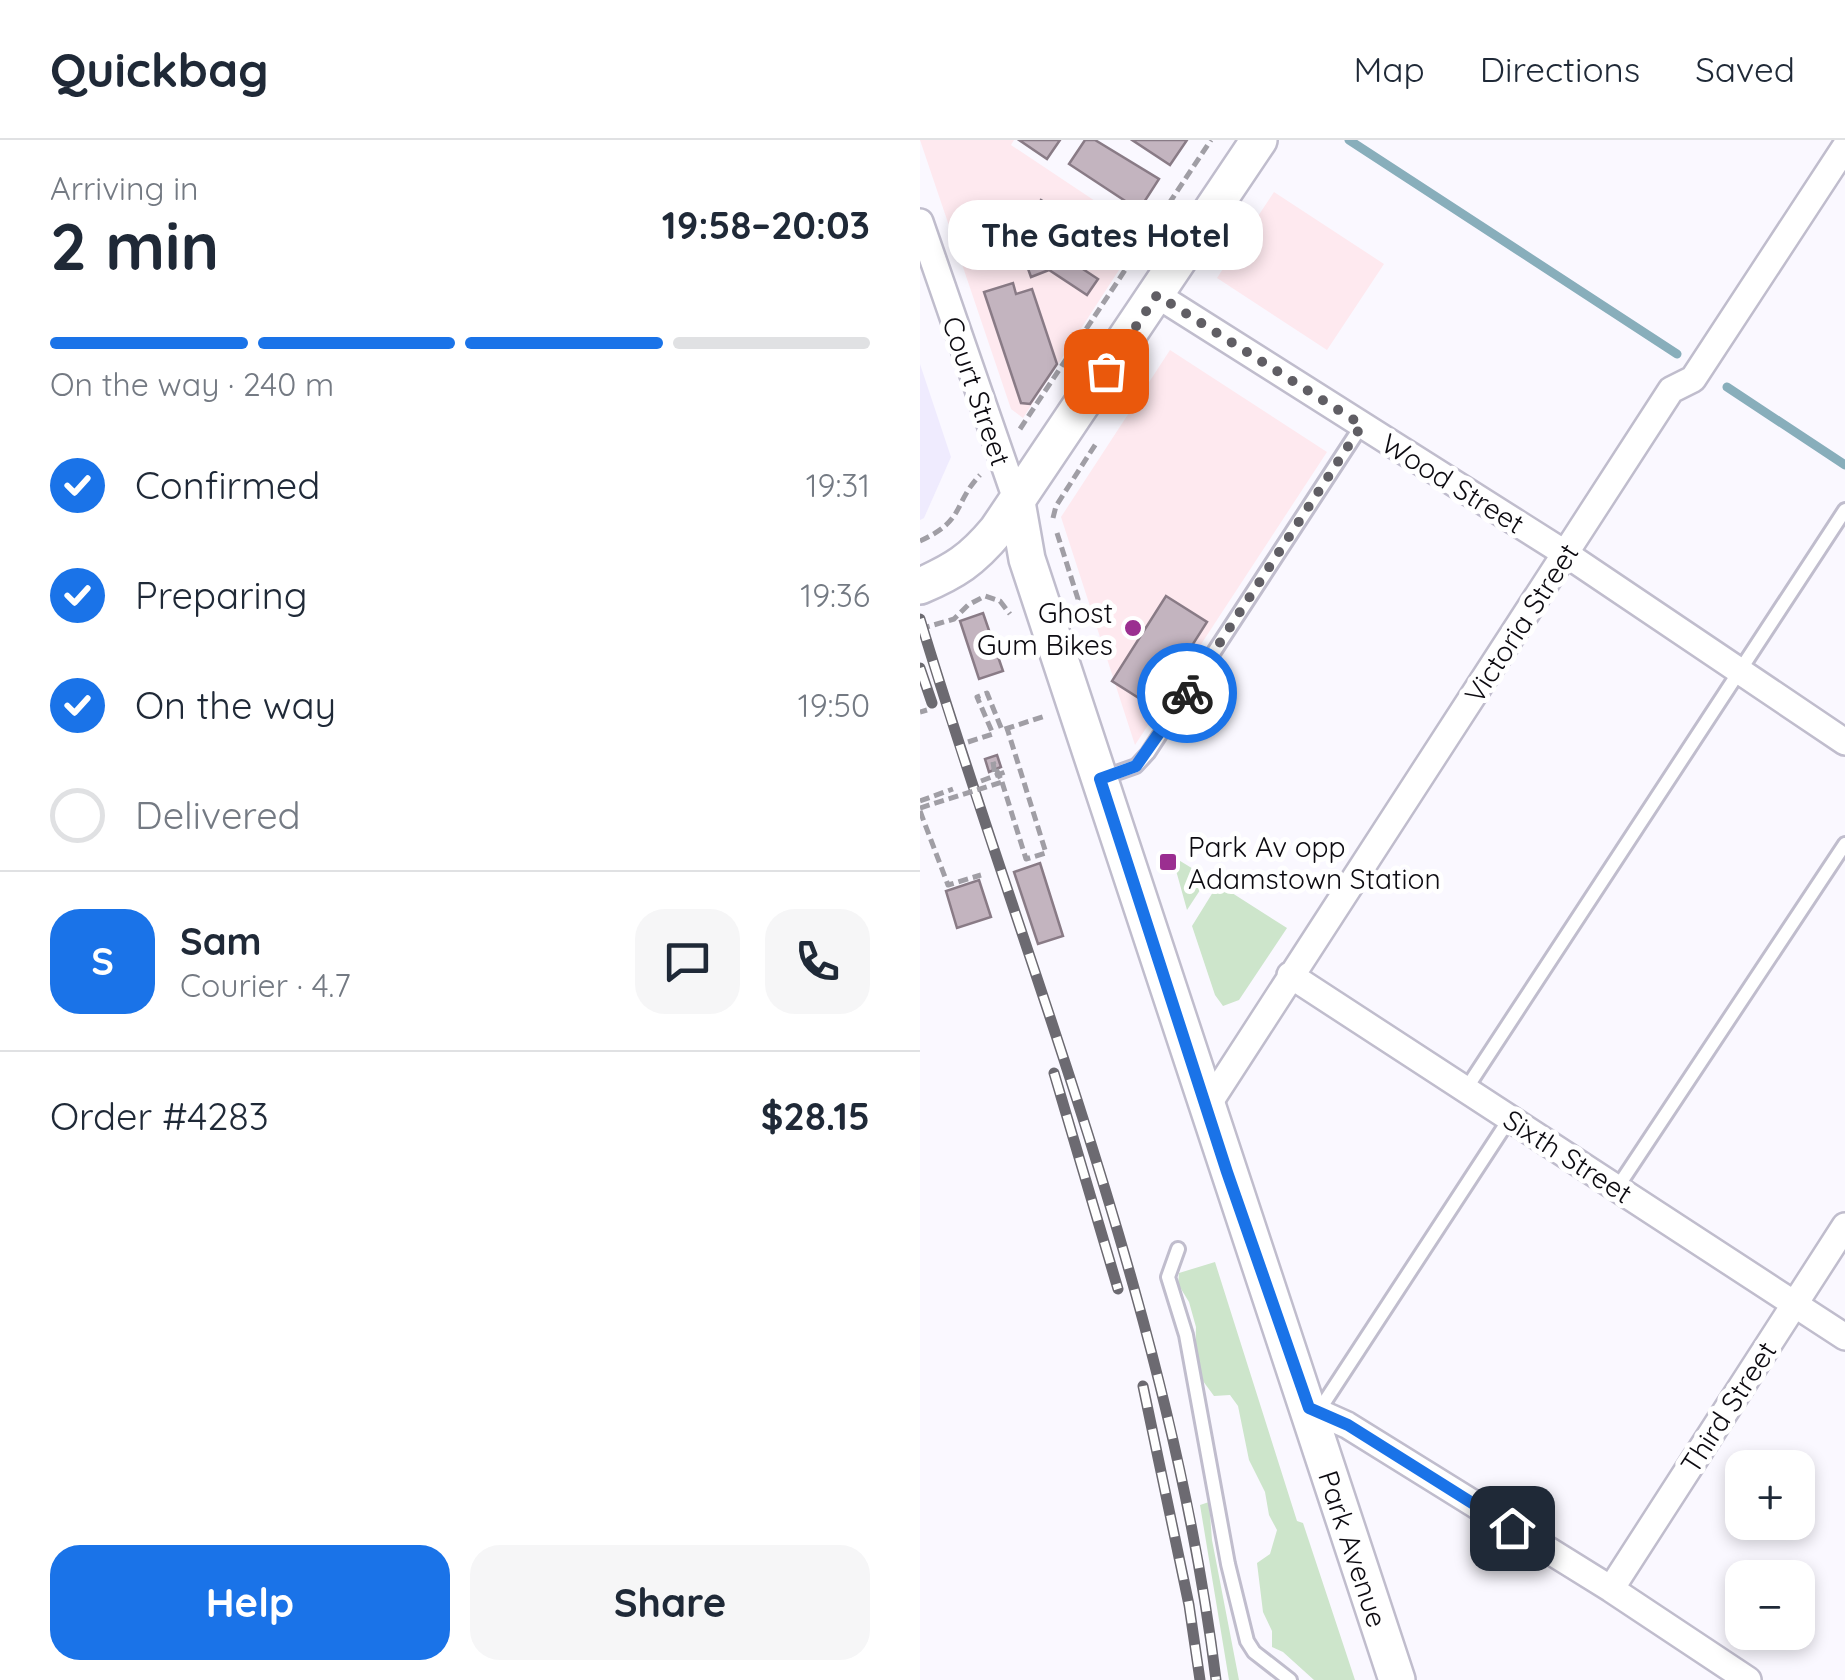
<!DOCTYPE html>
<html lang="en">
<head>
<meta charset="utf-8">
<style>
	:root { --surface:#fff; --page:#f6f6f7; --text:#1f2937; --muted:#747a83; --line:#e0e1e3; --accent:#1a73e8 }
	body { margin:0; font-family:Quicksand,sans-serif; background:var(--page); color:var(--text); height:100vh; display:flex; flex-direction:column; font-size:38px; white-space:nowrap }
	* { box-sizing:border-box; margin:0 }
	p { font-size:32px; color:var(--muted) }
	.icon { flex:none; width:55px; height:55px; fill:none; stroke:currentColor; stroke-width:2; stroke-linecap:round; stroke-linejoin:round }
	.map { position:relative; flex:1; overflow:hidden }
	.sheet { display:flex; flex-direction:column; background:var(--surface); width:920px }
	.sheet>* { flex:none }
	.fabs { position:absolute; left:805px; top:1310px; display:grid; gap:20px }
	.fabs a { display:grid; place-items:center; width:90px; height:90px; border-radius:20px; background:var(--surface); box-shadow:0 5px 15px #0003; font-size:50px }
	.pin { position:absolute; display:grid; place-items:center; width:85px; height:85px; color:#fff; margin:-42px; border-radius:20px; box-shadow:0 5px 15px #0006 }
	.courier { position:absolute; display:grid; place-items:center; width:100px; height:100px; margin:-50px; border:8px solid #1a73e8; border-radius:50%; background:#fff; color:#222; box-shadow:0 2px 12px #0007 }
	.bubble { position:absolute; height:70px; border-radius:30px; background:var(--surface); box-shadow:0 5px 15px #0003; font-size:32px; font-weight:700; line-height:70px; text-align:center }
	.summary em { font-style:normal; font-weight:700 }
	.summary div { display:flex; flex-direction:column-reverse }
	.summary { display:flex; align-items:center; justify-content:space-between; height:170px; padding:0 50px }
	h1 { font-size:65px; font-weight:700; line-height:75px }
	.bar { display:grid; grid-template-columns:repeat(4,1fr); gap:15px 10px; align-content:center; height:120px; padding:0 50px }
	.bar i { height:12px; border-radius:8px; background:var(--line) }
	.bar .on { background:var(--accent) }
	.bar p { grid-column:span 4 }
	.line { display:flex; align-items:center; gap:25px; padding:0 50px; border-top:2px solid var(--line) }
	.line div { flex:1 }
	.round { display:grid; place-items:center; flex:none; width:105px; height:105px; border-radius:30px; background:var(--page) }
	ol { padding:0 50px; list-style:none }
	li { display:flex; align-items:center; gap:30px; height:110px }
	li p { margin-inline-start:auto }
	li .icon { padding:10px; border-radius:50%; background:var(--accent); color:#fff; stroke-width:4 }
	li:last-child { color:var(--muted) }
	li i { width:55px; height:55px; border:5px solid var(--line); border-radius:50% }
	.button { display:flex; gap:20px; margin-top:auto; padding:20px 50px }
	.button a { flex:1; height:115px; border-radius:30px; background:var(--accent); color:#fff; font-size:40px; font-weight:700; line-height:115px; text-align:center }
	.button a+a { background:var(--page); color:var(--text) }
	header { display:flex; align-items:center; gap:60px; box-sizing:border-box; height:140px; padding:0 50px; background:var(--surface); border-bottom:2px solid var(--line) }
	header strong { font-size:48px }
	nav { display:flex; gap:55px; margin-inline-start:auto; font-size:35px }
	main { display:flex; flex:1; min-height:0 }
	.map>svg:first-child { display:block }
	.commercial { fill:#fee9ef }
	.built { fill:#efebfe }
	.green { fill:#cde5cb }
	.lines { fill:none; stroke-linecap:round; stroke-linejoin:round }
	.stream { stroke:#88aebb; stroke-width:9 }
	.building { fill:#c3b4bf; stroke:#897b86; stroke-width:2.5 }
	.lane-casing { stroke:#c0bdcd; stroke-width:18 }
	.street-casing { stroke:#c0bdcd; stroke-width:30 }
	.secondary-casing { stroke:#c0bdcd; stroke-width:40 }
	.path { stroke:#a09ea5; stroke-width:5; stroke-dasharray:10 5; stroke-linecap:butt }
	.lane { stroke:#fff; stroke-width:12 }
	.street { stroke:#fff; stroke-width:25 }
	.secondary { stroke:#fff; stroke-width:35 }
	.rail-casing { stroke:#6c6a71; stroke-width:11 }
	.rail { stroke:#fff; stroke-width:8; stroke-dasharray:22; stroke-linecap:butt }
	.path-bridge { stroke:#a09ea5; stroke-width:5; stroke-dasharray:10 5; stroke-linecap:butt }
	.done { stroke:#605e64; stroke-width:10; stroke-dasharray:0 18 }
	.route { stroke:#1a73e8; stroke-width:12 }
	.poi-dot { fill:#9b2f90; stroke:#fff; stroke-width:4 }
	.labels { text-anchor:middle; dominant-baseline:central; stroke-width:10; stroke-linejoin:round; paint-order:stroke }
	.street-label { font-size:28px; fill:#0d0b11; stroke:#fff }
	.poi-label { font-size:28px; fill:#0d0b11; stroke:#fff; text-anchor:end }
</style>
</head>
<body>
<header>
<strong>Quickbag</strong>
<nav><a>Map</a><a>Directions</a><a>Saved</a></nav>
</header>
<main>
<section class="sheet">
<div class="summary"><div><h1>2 min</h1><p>Arriving in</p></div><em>19:58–20:03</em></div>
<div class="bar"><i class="on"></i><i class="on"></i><i class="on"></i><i></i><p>On the way · 240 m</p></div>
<ol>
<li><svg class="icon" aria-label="check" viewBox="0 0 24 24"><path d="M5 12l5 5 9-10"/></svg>Confirmed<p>19:31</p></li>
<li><svg class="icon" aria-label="check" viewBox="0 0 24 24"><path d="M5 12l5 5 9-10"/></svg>Preparing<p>19:36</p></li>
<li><svg class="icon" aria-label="check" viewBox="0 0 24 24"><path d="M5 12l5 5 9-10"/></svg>On the way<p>19:50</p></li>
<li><i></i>Delivered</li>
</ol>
<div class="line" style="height:180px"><b class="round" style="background:var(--accent);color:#fff">S</b><div><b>Sam</b><p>Courier · 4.7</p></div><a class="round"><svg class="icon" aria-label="chat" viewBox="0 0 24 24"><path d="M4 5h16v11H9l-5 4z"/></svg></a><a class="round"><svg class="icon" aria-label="phone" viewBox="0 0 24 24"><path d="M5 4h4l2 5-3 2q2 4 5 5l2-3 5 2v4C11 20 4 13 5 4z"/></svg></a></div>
<div class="line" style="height:130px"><div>Order #4283</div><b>$28.15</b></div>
<div class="button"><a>Help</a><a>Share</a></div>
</section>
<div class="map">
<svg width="925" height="1540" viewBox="0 0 925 1540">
	<rect width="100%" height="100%" fill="#faf8ff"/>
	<path class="commercial" d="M0 0H94L91 5 223 93 103 278 91 269Z
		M354 52 464 124 407 210 297 138Z
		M250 210 407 312 215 605 141 377Z"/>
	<path class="built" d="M0 224 31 317 4 378 0 380Z"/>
	<path class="green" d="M252 716 288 738 267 770Z
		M298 744 367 788 319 860 303 866 295 855 272 786Z
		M295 1122 377 1381 383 1383 435 1540H394L363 1512 352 1507V1491L343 1472 337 1423 350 1414 357 1390 349 1375 345 1352 329 1320 318 1266 310 1255 294 1256 280 1237 275 1223 276 1187 269 1162 258 1144 259 1133Z
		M289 1362 292 1400 319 1540H309L280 1365Z"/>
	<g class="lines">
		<path class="stream" d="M429 0 757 214
			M807 247 925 325"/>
	</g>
	<path class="building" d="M99 0H140L127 19Z
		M165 0H175L239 39 219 70 149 24Z
		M212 0H267L250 25Z
		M121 60 148 77 137 94 124 86 116 99 102 90Z
		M137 112 178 139 167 155 129 130 111 137 106 123Z
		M93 143 96 154 112 149 137 224 110 264 101 263 64 152Z
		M246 456 287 482 233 567 192 541Z
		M63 473 83 531 59 539 40 481Z
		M77 615 81 627 69 632 65 619Z
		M120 723 143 796 118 804 94 732Z
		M59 740 71 777 37 788 26 751Z"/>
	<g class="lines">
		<defs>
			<path id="lane" d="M182 638 216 626 228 613 442 285
				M546 949 925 370
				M697 1048 925 704
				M258 1109 248 1137 266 1195 308 1424 327 1501 334 1512 370 1540
				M398 1272 590 978"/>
			<path id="street" d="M0 82 97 362
				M237 155 646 414 925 602
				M370 835 925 1197
				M286 968 751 250 773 239 925 7
				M389 1268 427 1285 691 1449 828 1540
				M691 1449 925 1086"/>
			<g id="secondary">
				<path id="s1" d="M97 362 107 419 477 1540"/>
				<path d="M0 446C35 431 52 420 77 390L339 0"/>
			</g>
		</defs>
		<use href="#lane" class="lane-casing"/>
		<use href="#street" class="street-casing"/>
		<use href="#secondary" class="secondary-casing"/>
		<path class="path" d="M100 289 291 0
			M133 378 136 366 177 302
			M137 393 158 459 156 464
			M0 401C46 380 32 365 60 335
			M0 489 34 479 48 465 65 456 80 461 90 474
			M0 572 7 570
			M48 602 73 594 57 557 67 553 82 590 125 576
			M73 622 75 636
			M61 641 85 632
			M82 642 106 719 126 713 87 588
			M0 661 33 649
			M0 671 28 745 61 735"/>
		<use href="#lane" class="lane"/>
		<use href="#street" class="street"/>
		<use href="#secondary" class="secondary"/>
		<defs>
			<path id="rail" d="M0 479C106 830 251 1173 296 1540
				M0 528 12 563
				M134 933 198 1149
				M223 1246 269 1465 280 1540"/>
		</defs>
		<use href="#rail" class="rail-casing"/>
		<use href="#rail" class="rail"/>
		<path class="path-bridge" d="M0 668 82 642 73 622"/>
	</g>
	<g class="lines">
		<path class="done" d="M186 231 237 155 442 285 267 553"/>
		<path class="route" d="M267 553 216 626 180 639 307 1032 389 1268 428 1285 592 1388"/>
	</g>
	<g class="poi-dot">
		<circle cx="213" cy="488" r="10"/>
		<rect x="238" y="712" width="20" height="20" rx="5"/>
	</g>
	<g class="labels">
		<g class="street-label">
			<text transform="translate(57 251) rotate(71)">Court Street</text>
			<text transform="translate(533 343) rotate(32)">Wood Street</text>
			<text transform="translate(601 483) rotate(-57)">Victoria Street</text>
			<text transform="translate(648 1016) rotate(33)">Sixth Street</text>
			<text transform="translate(808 1267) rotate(-57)">Third Street</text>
			<text stroke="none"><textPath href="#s1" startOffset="1100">Park Avenue</textPath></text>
		</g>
		<g class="poi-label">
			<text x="193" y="472">Ghost<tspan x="193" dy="32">Gum Bikes</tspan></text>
			<text x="268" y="706" text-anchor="start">Park Av opp<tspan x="268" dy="32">Adamstown Station</tspan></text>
		</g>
	</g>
</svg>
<div class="fabs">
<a>+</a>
<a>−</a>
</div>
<div class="pin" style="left:186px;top:231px;background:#ea580c"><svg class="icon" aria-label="bag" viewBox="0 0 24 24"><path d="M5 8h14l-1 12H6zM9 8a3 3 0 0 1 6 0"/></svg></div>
<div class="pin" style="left:592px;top:1388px;background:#1f2937"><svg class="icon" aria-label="home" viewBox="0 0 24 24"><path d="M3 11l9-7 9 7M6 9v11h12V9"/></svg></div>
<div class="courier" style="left:267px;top:553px"><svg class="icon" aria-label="bike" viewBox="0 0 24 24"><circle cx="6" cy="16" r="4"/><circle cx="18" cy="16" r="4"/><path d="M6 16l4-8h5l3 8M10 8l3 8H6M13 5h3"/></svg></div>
<div class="bubble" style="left:28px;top:60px;width:315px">The Gates Hotel</div>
</div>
</main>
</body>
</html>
